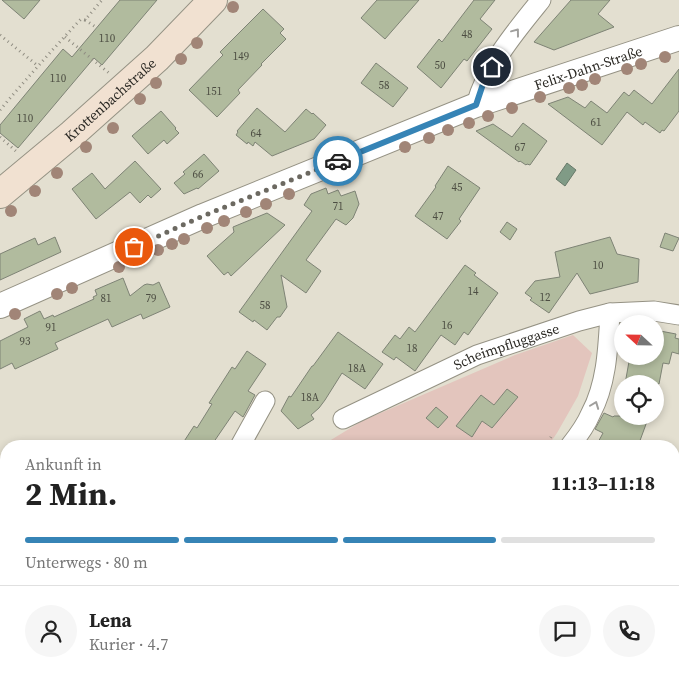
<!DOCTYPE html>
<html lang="de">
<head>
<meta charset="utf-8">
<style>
	:root { --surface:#fff; --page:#f6f6f6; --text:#222; --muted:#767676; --line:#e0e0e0; --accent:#3684b6 }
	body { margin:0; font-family:"Source Serif 4",serif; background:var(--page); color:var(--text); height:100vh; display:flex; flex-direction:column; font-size:19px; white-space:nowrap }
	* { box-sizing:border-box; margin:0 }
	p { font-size:16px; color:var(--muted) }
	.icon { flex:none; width:28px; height:28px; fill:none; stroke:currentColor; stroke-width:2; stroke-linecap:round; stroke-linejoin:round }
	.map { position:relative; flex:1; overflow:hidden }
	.panel { position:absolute; left:0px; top:440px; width:680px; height:245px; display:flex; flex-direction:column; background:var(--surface); border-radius:20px 20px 0 0; box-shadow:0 2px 8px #0003 }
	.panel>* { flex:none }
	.needle { width:32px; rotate:292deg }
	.fabs { position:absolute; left:614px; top:315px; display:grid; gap:10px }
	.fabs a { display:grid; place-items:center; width:50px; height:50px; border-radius:50%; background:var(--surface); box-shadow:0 2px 8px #0003; font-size:25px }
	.pin { position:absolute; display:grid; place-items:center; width:42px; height:42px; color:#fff; margin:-21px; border:2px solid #fff; border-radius:50%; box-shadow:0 1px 5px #0007 }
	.courier { position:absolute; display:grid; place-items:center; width:50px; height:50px; margin:-25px; border:4px solid #3684b6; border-radius:50%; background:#fff; color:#222; box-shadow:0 1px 6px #0007 }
	.summary em { font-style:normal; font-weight:700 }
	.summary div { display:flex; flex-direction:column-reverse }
	.summary { display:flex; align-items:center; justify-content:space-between; height:85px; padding:0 25px }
	h1 { font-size:32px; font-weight:700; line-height:38px }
	.bar { display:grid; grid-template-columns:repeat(4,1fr); gap:8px 5px; align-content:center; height:60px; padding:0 25px }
	.bar i { height:6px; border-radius:4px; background:var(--line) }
	.bar .selected { background:var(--accent) }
	.bar p { grid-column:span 4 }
	.line { display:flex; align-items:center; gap:12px; padding:0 25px; border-top:1px solid var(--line) }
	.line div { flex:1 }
	.round { display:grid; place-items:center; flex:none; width:52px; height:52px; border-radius:26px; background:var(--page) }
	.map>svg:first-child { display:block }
	.green { fill:#e3c5bd }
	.water { fill:#809b86; stroke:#677969 }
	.building { fill:#b1bb9e; stroke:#7e8375 }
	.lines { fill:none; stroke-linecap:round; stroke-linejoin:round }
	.minor-casing { stroke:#959284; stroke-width:21 }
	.tertiary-casing { stroke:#959284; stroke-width:26 }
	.secondary-casing { stroke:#959284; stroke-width:30 }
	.path { stroke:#908d82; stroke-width:3; stroke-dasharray:1 4; stroke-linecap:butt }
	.minor { stroke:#fff; stroke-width:19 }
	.tertiary { stroke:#fff; stroke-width:24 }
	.secondary { stroke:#f1e1d1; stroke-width:28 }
	.tree { fill:#a18577 }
	.oneway { stroke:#a09f9d }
	.done { stroke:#6c6961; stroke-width:5; stroke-dasharray:0 9 }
	.route { stroke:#3684b6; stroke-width:6 }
	.labels { text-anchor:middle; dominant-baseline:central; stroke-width:5; stroke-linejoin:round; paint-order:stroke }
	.number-label { font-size:11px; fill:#4d4e43 }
	.street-label { font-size:14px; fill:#2c2a25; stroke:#e3dfd0 }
</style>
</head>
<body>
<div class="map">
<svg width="679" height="685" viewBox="0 0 679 685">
	<rect width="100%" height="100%" fill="#e3dfd0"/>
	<path class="green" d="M573 335 592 353 578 396 557 433 548 446H321L362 421 515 355Z
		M116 679H397L393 685H112Z"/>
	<path class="water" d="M567 163 576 170 565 186 556 179Z"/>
	<path class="building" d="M2 0H40L24 19Z
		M120 0H157L102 65 94 58 18 148 0 133V125L63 49 72 57Z
		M377 0H419L385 39 361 18Z
		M474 0H495L480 19 492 29 467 61 464 59 441 88 417 67 439 39 442 42Z
		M571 0H610L598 14 614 27 554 50 534 42Z
		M263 9 284 29 280 33 286 39 261 64 262 65 238 90 240 93 217 117 189 90 223 55 220 52Z
		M376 63 408 88 393 107 361 83Z
		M679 69V111L664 131 662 130 660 133 645 122 643 125 627 112 602 145 548 104 568 97 585 108 591 101 607 113 624 92 629 96 634 90 652 104Z
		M257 108 285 132 306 109 312 114 313 113 326 125 314 139 272 156 255 142 253 146 248 142 247 144 236 135 238 132 237 131Z
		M161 111 176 128 175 129 179 133 167 144 164 140 148 154 132 136Z
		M523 123 547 141 530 165 527 164 526 165 520 161 519 162 476 131 493 124 512 137Z
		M204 154 219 171 198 189 197 188 184 194 174 183 185 174 183 172Z
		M135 161 161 189 151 198 148 195 140 203 130 192 96 219 72 189 92 173 105 189Z
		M448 166 480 188 459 219 461 221 447 239 415 216 436 187 435 186Z
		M326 188 328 194 338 190 341 196 355 191 359 204 353 218 346 225 336 219 306 260 321 271 306 293 281 275 287 307 280 317H277L267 330 254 320 253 322 239 312 312 211 304 205 311 194Z
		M267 213 285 225 231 276 228 272 224 275 207 256 234 232 233 227Z
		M507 222 517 229 510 240 500 232Z
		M665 233 679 238 673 251 660 247Z
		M55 237 61 252 0 280V254L35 238 38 245Z
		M610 237 617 254 639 259 638 282 590 294 577 273 549 313 530 300 532 298 525 293 535 281 560 277 555 252Z
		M465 265 476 273 474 275 498 293 468 335 464 332 455 345 441 335 415 371 396 357 394 360 382 352 395 335 400 339 409 327 415 332Z
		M123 278 130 296 144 285 147 284 153 285 159 282 170 307 143 319 141 314 112 327 108 319 55 343 58 349 15 369 12 363 0 369V341L28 327 24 319 40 311 44 319 53 315 54 317 94 299 93 297 97 295 95 290Z
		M655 330 676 334 675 338 679 339V354L672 352 669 364 663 363 659 384H625L630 356H655Z
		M338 332 383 364 365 389 342 373 325 400 319 408 311 415 314 419 298 429 281 411 289 396 291 397 312 366H313Z
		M247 351 266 364 248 391 255 395 243 417 235 411 211 446H181L194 426 197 428 212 404 209 403 232 367 235 369Z
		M507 389 518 397 492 428 482 421 472 437 456 426 481 395 494 405Z
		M436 407 448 417 438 428 426 418Z
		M604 413 613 417 614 416H649L638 446H596L603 433 595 429Z"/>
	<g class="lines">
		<defs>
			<g id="minor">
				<path d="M476 105C487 65 515 32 541 0"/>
				<path id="s1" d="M343 419 477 355 579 321 610 313 654 311 679 315"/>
				<path d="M240 446 265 401"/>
				<path d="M570 446C578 436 586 425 591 413 607 383 608 347 610 313"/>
				<path d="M3 485 6 492"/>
				<path d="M0 599 6 597"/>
				<path d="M496 679 497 685"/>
				<path d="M106 685 110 679"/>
				<path d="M403 685 407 679"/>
			</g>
			<g id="tertiary">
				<path id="s2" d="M0 306 203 216 476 105 679 38"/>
			</g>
			<g id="secondary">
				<path id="s3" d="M0 194 72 134 157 58 213 0"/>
			</g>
		</defs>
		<use href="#minor" class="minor-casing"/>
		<use href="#tertiary" class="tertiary-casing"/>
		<use href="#secondary" class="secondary-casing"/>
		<path class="path" d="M85 20 97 28
			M0 35 38 66
			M65 37 109 73
			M0 110C26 79 53 49 81 19L85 20 102 0
			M0 137 18 153
			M545 446 551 437
			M274 679 282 685
			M364 685 368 679"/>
		<use href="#minor" class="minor"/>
		<use href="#tertiary" class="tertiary"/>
		<use href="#secondary" class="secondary"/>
	</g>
	<g class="tree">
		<circle cx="233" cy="7" r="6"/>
		<circle cx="197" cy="43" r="6"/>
		<circle cx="665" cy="57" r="6"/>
		<circle cx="181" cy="59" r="6"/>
		<circle cx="641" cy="64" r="6"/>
		<circle cx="627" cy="69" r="6"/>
		<circle cx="595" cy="79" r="6"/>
		<circle cx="156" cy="83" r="6"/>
		<circle cx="582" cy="85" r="6"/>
		<circle cx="569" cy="88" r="6"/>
		<circle cx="540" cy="97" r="6"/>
		<circle cx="140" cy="99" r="6"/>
		<circle cx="512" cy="108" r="6"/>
		<circle cx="488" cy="116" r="6"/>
		<circle cx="469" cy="123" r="6"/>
		<circle cx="113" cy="128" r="6"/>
		<circle cx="448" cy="130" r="6"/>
		<circle cx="429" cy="138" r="6"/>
		<circle cx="86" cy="147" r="6"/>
		<circle cx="405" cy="147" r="6"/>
		<circle cx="57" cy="173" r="6"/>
		<circle cx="35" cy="191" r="6"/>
		<circle cx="289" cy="194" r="6"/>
		<circle cx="266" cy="204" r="6"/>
		<circle cx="11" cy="211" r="6"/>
		<circle cx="246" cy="212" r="6"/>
		<circle cx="224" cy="221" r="6"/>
		<circle cx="207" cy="228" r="6"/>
		<circle cx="184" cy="239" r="6"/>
		<circle cx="172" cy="244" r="6"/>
		<circle cx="158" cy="250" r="6"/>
		<circle cx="135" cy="260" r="6"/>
		<circle cx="119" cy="267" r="6"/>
		<circle cx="72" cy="288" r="6"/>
		<circle cx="57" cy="294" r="6"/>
		<circle cx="15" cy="314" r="6"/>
	</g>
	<defs><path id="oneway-chevron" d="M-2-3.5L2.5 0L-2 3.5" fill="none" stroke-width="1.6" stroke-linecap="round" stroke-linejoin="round" transform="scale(1.25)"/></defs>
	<g class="oneway">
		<use href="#oneway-chevron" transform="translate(516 32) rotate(-53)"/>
		<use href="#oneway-chevron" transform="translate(595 405) rotate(-69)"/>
	</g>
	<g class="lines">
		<path class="done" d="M134 247 203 216 338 161"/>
		<path class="route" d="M338 161 476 105 483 84 492 67"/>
	</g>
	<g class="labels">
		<g class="number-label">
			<text x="467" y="34">48</text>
			<text x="107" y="38">110</text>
			<text x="241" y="56">149</text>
			<text x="440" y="65">50</text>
			<text x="58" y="78">110</text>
			<text x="384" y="85">58</text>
			<text x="214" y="91">151</text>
			<text x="25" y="118">110</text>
			<text x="596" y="122">61</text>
			<text x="256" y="133">64</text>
			<text x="520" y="147">67</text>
			<text x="198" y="174">66</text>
			<text x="457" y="187">45</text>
			<text x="338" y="206">71</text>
			<text x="438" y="216">47</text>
			<text x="598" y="265">10</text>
			<text x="473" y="291">14</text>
			<text x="545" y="297">12</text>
			<text x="106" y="298">81</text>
			<text x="151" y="298">79</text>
			<text x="265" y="305">58</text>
			<text x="447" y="325">16</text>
			<text x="51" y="327">91</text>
			<text x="25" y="341">93</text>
			<text x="412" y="348">18</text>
			<text x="357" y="368">18A</text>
			<text x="310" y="397">18A</text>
		</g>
		<g class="street-label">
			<text stroke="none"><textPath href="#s2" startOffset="635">Felix-Dahn-Straße</textPath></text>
			<text stroke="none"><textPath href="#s3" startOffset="145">Krottenbachstraße</textPath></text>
			<text stroke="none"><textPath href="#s1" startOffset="179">Scheimpfluggasse</textPath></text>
		</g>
	</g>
</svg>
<div class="fabs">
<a><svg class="needle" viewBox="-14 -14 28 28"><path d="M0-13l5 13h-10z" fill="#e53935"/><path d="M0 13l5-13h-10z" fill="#767676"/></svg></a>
<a><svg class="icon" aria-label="locate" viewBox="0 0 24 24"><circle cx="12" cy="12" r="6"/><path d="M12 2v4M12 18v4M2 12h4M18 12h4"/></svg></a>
</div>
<div class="pin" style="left:134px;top:247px;background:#ea580c"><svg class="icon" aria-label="bag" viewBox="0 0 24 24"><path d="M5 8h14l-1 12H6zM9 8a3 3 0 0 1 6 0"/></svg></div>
<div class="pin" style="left:492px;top:67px;background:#1f2937"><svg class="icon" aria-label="home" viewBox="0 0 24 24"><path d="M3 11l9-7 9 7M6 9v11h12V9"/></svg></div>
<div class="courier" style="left:338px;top:161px"><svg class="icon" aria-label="car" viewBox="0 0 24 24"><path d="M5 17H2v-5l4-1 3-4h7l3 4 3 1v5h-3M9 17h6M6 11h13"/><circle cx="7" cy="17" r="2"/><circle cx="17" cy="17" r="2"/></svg></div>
<section class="panel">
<div class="summary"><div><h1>2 Min.</h1><p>Ankunft in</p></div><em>11:13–11:18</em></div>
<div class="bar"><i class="selected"></i><i class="selected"></i><i class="selected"></i><i></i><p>Unterwegs · 80 m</p></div>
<div class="line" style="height:90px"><a class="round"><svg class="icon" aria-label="person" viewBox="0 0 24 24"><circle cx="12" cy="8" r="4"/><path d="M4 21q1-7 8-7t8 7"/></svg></a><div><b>Lena</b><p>Kurier · 4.7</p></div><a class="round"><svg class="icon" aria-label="chat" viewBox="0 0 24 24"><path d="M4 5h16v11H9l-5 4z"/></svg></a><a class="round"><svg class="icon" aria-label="phone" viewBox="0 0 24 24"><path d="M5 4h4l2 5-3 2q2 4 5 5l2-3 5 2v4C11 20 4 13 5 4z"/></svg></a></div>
</section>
</div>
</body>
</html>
